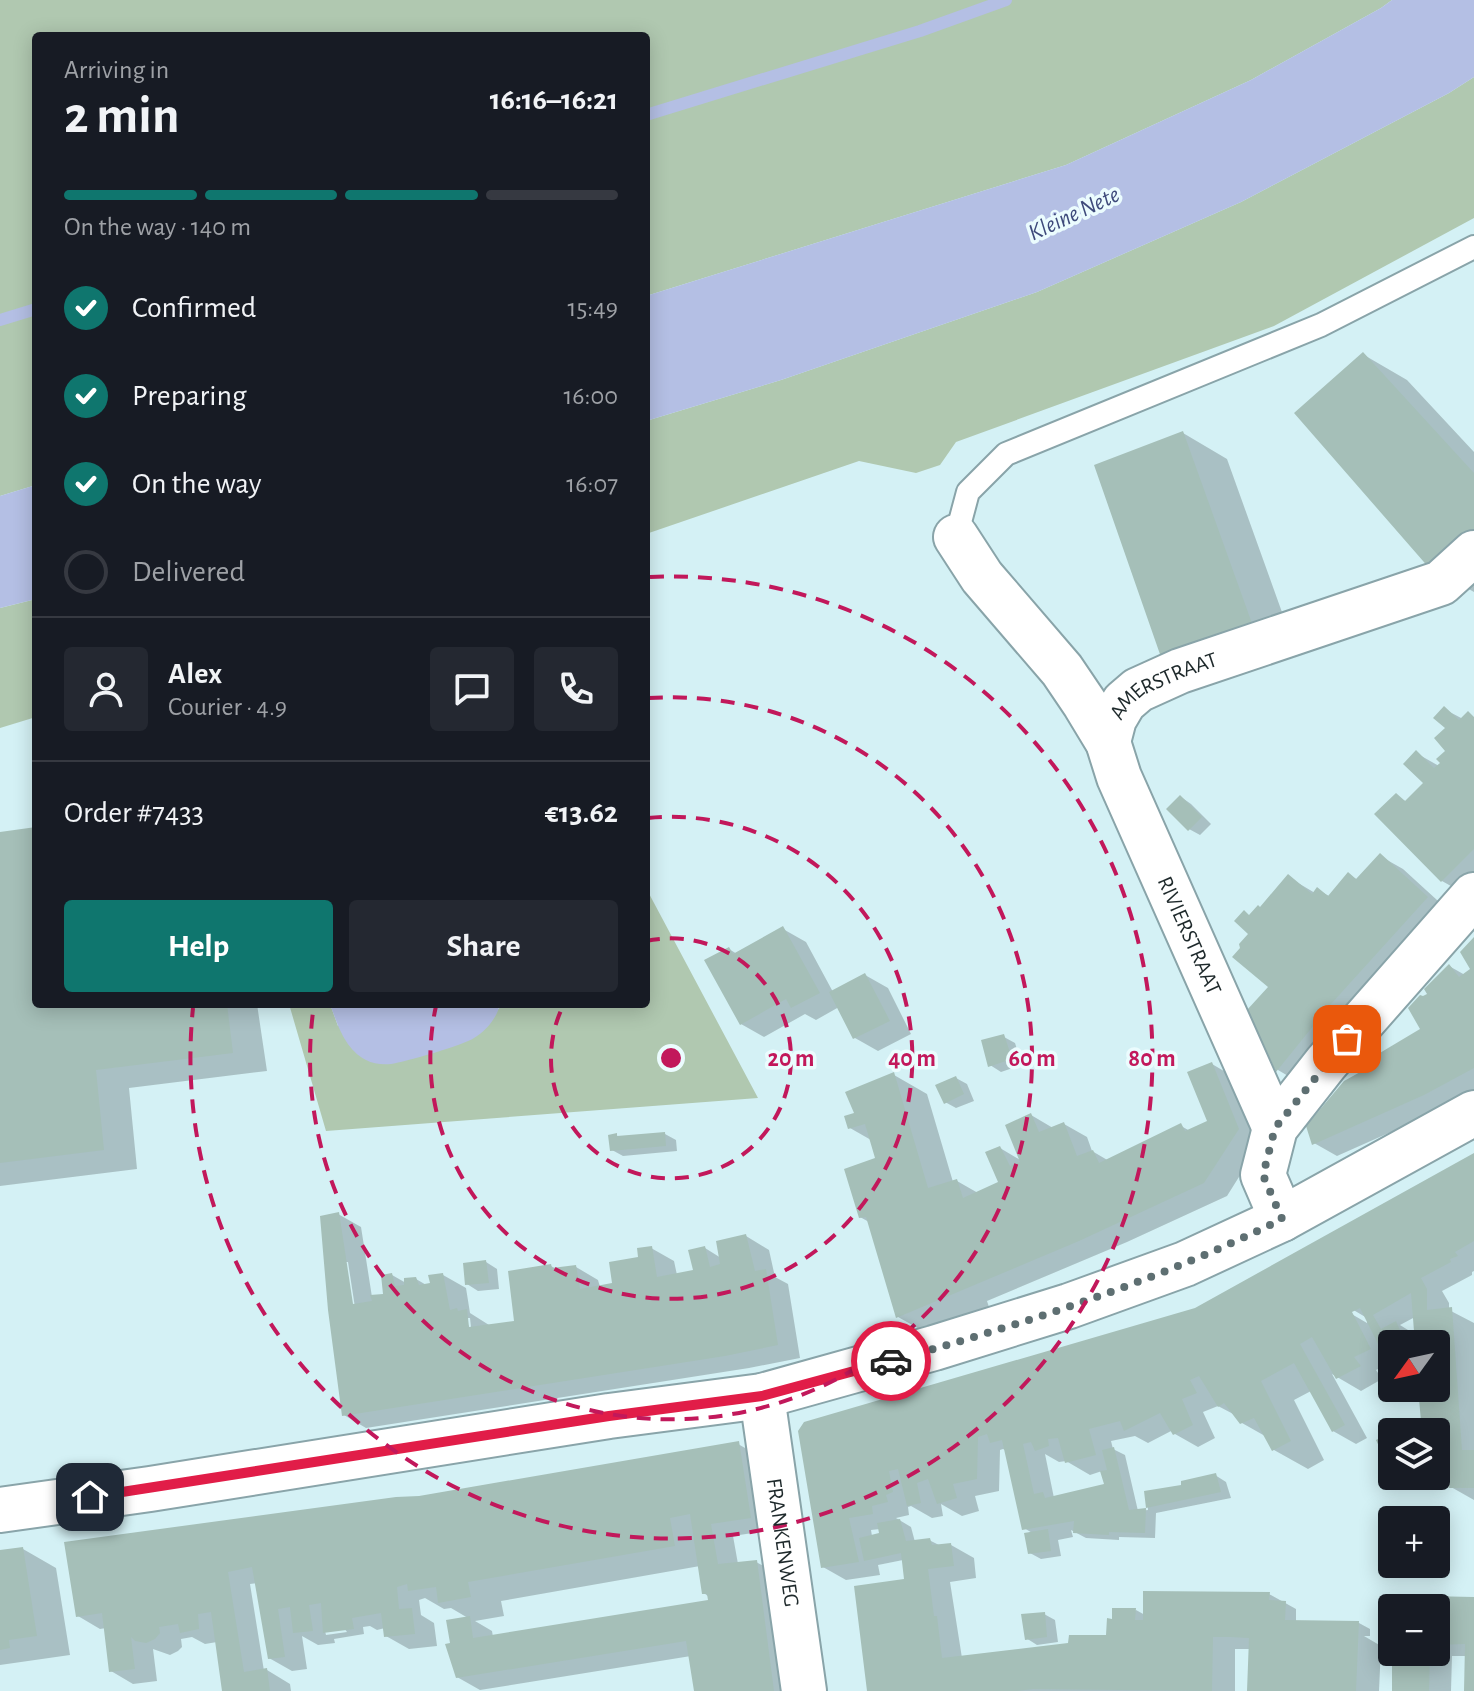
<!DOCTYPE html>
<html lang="en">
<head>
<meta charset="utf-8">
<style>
	:root { --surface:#171b24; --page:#242831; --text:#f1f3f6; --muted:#9ea1a6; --line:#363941; --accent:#0f766e }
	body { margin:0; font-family:"Alegreya Sans",sans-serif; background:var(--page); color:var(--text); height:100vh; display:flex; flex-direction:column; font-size:30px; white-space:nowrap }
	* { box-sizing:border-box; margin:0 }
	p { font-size:26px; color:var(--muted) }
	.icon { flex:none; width:44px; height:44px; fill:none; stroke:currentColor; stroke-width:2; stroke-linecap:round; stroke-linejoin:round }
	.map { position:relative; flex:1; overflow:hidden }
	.details { position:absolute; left:32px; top:32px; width:618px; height:976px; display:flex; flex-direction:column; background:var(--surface); border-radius:8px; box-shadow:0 4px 20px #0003 }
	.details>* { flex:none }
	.needle { width:52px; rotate:237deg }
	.tools { position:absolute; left:1378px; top:1330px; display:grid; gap:16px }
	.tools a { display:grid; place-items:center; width:72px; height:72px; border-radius:8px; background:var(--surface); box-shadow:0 4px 20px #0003; font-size:40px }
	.pin { position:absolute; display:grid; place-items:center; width:68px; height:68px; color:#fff; margin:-34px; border-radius:16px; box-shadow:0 4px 12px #0006 }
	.courier { position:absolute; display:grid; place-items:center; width:80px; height:80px; margin:-40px; border:6px solid #e11d48; border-radius:50%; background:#fff; color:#222; box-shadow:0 2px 10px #0007 }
	.overview em { font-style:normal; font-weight:700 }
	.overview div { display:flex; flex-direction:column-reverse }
	.overview { display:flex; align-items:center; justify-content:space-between; height:136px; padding:0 32px }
	h1 { font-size:52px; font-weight:700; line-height:60px }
	.bar { display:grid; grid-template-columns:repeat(4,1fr); gap:12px 8px; align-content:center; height:96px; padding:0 32px }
	.bar i { height:10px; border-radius:6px; background:var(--line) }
	.bar .selected { background:var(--accent) }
	.bar p { grid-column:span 4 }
	.line { display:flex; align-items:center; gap:20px; padding:0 32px; border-top:2px solid var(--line) }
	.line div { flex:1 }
	.round { display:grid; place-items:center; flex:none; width:84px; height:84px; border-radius:8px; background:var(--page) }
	ol { padding:0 32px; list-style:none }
	li { display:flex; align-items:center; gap:24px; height:88px }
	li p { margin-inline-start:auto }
	li .icon { padding:8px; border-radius:50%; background:var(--accent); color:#fff; stroke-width:4 }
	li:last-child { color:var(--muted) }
	li i { width:44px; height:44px; border:4px solid var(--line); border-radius:50% }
	.button { display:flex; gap:16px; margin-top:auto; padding:16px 32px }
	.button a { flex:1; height:92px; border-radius:8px; background:var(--accent); color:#fff; font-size:32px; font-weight:700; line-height:92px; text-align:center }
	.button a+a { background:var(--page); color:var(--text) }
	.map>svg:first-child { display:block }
	.green { fill:#b0c8b0 }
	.water { fill:#b4bfe4 }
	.shadow { fill:#0003; fill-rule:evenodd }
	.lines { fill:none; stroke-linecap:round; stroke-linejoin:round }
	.stream { stroke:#b4bfe4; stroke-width:12 }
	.building { fill:#a5bfb8 }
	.service-casing { stroke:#89a4a9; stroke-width:26 }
	.minor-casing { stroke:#89a4a9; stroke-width:48 }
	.tertiary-casing { stroke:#89a4a9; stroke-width:48 }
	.service { stroke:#fff; stroke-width:22 }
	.minor { stroke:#fff; stroke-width:44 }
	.tertiary { stroke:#fff; stroke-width:44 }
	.done { stroke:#5e6f72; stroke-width:8; stroke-dasharray:0 14.4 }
	.route { stroke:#e11d48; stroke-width:10 }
	.ring { fill:none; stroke:#c2185b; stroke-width:4; stroke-dasharray:14 10 }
	.labels { text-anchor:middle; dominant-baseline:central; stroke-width:7; stroke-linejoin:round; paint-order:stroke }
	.street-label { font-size:22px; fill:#1e292b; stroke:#ebfcfe }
	.water-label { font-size:24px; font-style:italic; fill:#3e4a7b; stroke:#ebfcfe }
	.centre { fill:#c2185b; stroke:#ebfcfe; stroke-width:4 }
	.ring-label { font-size:24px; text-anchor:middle; font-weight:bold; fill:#c2185b; stroke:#ebfcfe; stroke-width:7; stroke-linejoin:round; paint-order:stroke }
</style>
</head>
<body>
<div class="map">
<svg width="1474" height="1691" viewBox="0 0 1474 1691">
	<rect width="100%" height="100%" fill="#d4f1f5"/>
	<path class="green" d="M0 0H1392L1381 8 1251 80 1066 165 646 296V36H36V485L0 496Z
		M1474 77V218L1274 326 956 442 940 465 916 473 859 461 646 534V421L781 380 1037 292 1241 202 1449 93Z
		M36 599V717L0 728V608Z
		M646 888 758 1098 326 1131 289 1004H330L338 1026 499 1009 500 1004H646Z"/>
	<path class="water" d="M1392 0H1474V77L1449 93 1241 202 1037 292 781 380 646 421V296L1066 165 1251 80 1381 8Z
		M36 485V599L0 608V496Z
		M330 1004H500C497 1018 486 1031 474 1038 464 1045 405 1062 391 1064 383 1065 373 1064 366 1060 345 1049 338 1026 330 1004Z"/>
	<path class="shadow" d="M1364 355 1407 380 1474 452V592L1431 568Z
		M1183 433 1227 459 1297 654 1208 684Z
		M1444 709 1463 719 1474 717V885L1465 894 1442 881 1377 814 1396 796 1407 802 1426 783 1416 753 1439 766 1448 751V728Z
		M1181 797 1191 804 1211 824 1200 835 1189 829Z
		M36 829V1004H257L267 1071 129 1088 137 1169 0 1186V834Z
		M1380 856 1403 869 1449 911 1300 1083 1278 1070 1250 1010 1271 987 1251 933V916L1261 909 1288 877 1315 893 1318 890 1329 896 1349 875 1358 880Z
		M783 929 806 942 833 992 865 975 888 988 911 1034 878 1051 855 1038 839 1007 816 1020 805 1014 764 1037 741 1024 729 949 737 954Z
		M1474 940V1092L1447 1107 1337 1156 1314 1143 1423 1029 1430 994 1449 966 1465 975 1473 969Z
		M1004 1037 1015 1043 1022 1065 1001 1072 990 1065Z
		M1212 1064 1234 1077 1261 1142 1227 1196 1127 1242 987 1301 990 1310 932 1336 898 1317 869 1222 860 1217 877 1160 871 1140 850 1128 856 1115 894 1075 927 1094 953 1182 957 1181 978 1193 1001 1183 1000 1148 1022 1161 1031 1115 1053 1128 1064 1124 1087 1137 1092 1151 1109 1161 1181 1126 1190 1131 1209 1122Z
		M956 1078 967 1084 974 1101 956 1108 945 1102Z
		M665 1134 676 1140 677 1151 623 1156 612 1150 616 1135 621 1138Z
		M1474 1155V1271L1472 1272V1275L1442 1291 1449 1303V1310L1474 1323V1500L1451 1487 1436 1467V1432H1424L1420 1388H1436V1344H1392V1358L1390 1356 1392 1362 1376 1370 1382 1379 1361 1391 1332 1374 1367 1438 1356 1444 1333 1431 1311 1391 1294 1400 1324 1460 1308 1469 1274 1450 1265 1436 1242 1423 1237 1416 1218 1406 1203 1412 1215 1438 1198 1447 1175 1434 1173 1430 1148 1443 1135 1436 1111 1441 1113 1449 1125 1455 1138 1511 1148 1510 1147 1493 1184 1486 1215 1475 1226 1482 1231 1498 1156 1513 1155 1538 1119 1537V1540L1086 1538 1071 1530 1073 1537 1058 1540 1061 1556 1041 1559 1030 1553 1034 1534 1024 1528 1007 1451 1003 1449 1000 1450 999 1491 975 1496 979 1511 962 1516 941 1504 943 1516 932 1518 911 1506 908 1507 909 1515 896 1518 911 1527 915 1542 929 1540 941 1546 951 1545 974 1558 976 1578 950 1582 962 1658 1070 1645 1108 1637 1136 1610 1145 1615 1269 1594 1296 1609V1622L1359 1623 1370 1629V1636H1364L1381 1646 1379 1691H1249L1250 1649H1235V1691H869L906 1580 903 1560 878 1565 880 1575 846 1580 823 1567 800 1432 1195 1310ZM1345 1305 1367 1318V1323L1343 1309ZM1415 1317 1416 1335 1400 1325ZM1045 1454 1059 1462 1066 1461 1090 1475 1102 1471 1106 1486 1054 1498ZM880 1529 881 1534 872 1536 871 1530Z
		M338 1214 361 1227 372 1297 385 1296 392 1275 406 1283 416 1279 428 1286 443 1275 466 1288 470 1313 489 1325 517 1322 551 1266 556 1269 576 1267 598 1280 600 1287 614 1285 651 1248 674 1261 677 1275 695 1271 705 1248 721 1258 746 1236 769 1250 775 1277 788 1284 800 1358 749 1368 366 1428 344 1415ZM346 1262H348L356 1314H352ZM466 1318H470L472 1337Z
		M486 1262 497 1269 499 1289 478 1291 467 1284Z
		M738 1444 761 1457 773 1530 733 1536 738 1564 756 1562 767 1568 794 1691H696L691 1656 480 1690 457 1677 452 1644 468 1618 451 1608 444 1609 425 1598 419 1600 421 1615 434 1623 437 1646 409 1649 386 1636 385 1628 377 1630 370 1626 363 1627 364 1634 334 1639 335 1643 318 1645 302 1636 307 1669 292 1671 269 1658 257 1583 250 1584 264 1671 267 1670 290 1684 291 1691H224L217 1642 205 1644 192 1637 181 1639 182 1647 178 1651 170 1655 153 1649 157 1681 133 1684 111 1671 106 1628 100 1629 78 1616 419 1498ZM700 1566 704 1593 709 1597 710 1602 493 1637 492 1631 475 1621 504 1616 501 1601ZM344 1628 347 1632 326 1635 325 1631Z
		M23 1549 56 1568 70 1655 0 1665V1552Z
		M1474 1598V1691H1466L1467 1656H1452L1451 1691H1394V1652H1436V1608H1417H1428Z
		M1044 1614 1055 1620 1058 1642 1037 1645 1026 1638Z"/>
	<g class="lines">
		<path class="stream" d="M646 115 920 31 1006 0
			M0 320 36 309"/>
	</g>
	<path class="building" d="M1363 352 1474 473V530L1430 569 1294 413Z
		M1183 431 1254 629 1162 660 1094 465Z
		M1444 706 1459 720 1468 711 1474 717V849L1441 882 1374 814 1396 793 1405 801 1423 783 1403 764 1416 750 1434 768 1440 763 1436 759 1445 751 1434 738 1445 728 1433 718Z
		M1180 795 1202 817 1188 831 1166 809Z
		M36 827V1004H227L233 1053 96 1070 104 1150 0 1163V832Z
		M1380 853 1428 897 1331 1004 1276 1072 1247 1010 1268 987 1232 957 1240 948 1239 944 1248 934 1234 921 1244 910 1249 915 1258 905 1260 907 1288 874 1312 894 1317 887 1328 896 1348 872 1356 879Z
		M783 926 820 993 791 1008 786 999 740 1025 704 960 729 947 733 954Z
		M1474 937V1068L1424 1095 1312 1145 1306 1126 1344 1081 1362 1071 1358 1066 1420 1029 1408 1008 1420 995 1423 996 1427 994 1424 989 1449 964 1459 977 1470 969 1460 952Z
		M865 973 890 1021 853 1039 829 992Z
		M1004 1034 1012 1059 988 1067 981 1040Z
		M1212 1062 1239 1129 1204 1183 1079 1241 896 1318 866 1217 859 1218 844 1169 875 1158 865 1124 848 1129 844 1116 854 1113 845 1092 894 1072 928 1188 957 1179 963 1198 998 1182 985 1152 1000 1146 1010 1166 1020 1162 1005 1125 1031 1113 1039 1132 1064 1122 1077 1156 1093 1150 1099 1163 1181 1123 1185 1131 1207 1121 1187 1072Z
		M956 1076 964 1094 944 1104 935 1085Z
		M665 1132 666 1146 610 1151 608 1135 617 1133V1136Z
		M1474 1153V1241L1455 1252 1458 1256 1450 1259 1451 1262 1421 1278 1427 1289V1310L1452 1307 1462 1450H1474V1488H1449L1436 1471V1432H1422L1418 1388H1436V1344H1415L1411 1293 1373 1315 1381 1329 1396 1321 1406 1344H1392V1350L1383 1354 1360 1308 1352 1312 1371 1349 1354 1357 1361 1366 1336 1379 1312 1337 1300 1344 1345 1425 1332 1432 1294 1363 1261 1381 1291 1441 1272 1451 1254 1418 1240 1424 1224 1403 1218 1407 1199 1376 1190 1380 1197 1393 1182 1399 1193 1425 1173 1435 1160 1413 1124 1431 1120 1421 1089 1429 1096 1455 1065 1463 1058 1438 1048 1439 1049 1446 1035 1451 1031 1442 1023 1444 1034 1494 1043 1492 1045 1498 1104 1484 1100 1471 1107 1470 1102 1450 1114 1447 1129 1510 1146 1508 1145 1533 1109 1532V1535L1073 1533 1074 1521 1022 1530 1002 1440 990 1443 987 1434 978 1437 977 1479 953 1484 957 1498 937 1504 928 1479 917 1483 921 1503 907 1506 898 1469 889 1471 893 1492 886 1495 888 1502 872 1506 873 1514 849 1518 859 1562 821 1568 798 1431 804 1422 1195 1308Z
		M339 1212 353 1304 372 1301 370 1295 383 1294 381 1275 392 1273 395 1286 404 1285V1278L416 1277 419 1285 430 1283 428 1275 443 1273 450 1310 457 1308 458 1311 467 1309 469 1327 514 1321 508 1271 551 1264 552 1268 576 1265 580 1289 612 1283 609 1262 638 1257 637 1248 652 1246 657 1277 693 1270 688 1250 705 1246 710 1267 720 1264 716 1241 746 1234 755 1271 766 1269 778 1345 725 1356 342 1416 328 1310 320 1216Z
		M486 1260 489 1283 465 1285 463 1263Z
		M1392 1432V1453L1384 1457 1376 1440Z
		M739 1441 751 1518 711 1524 718 1564 757 1560 774 1691H694L686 1641 456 1678 445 1644 450 1643 446 1620 470 1616 473 1638 708 1600 707 1594H702L690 1514 670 1518 675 1546 468 1582 471 1597 438 1603 436 1587 408 1591 407 1584 397 1587 399 1609 412 1608 415 1634 384 1637 381 1613 352 1618 354 1629 323 1633 321 1603 309 1605 313 1631 293 1633 290 1607 278 1609 285 1657 268 1659 252 1567 228 1572 244 1672 267 1668 270 1691H222L211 1612 198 1614 199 1629 180 1633 178 1624 159 1627 160 1633 155 1639 146 1643 135 1641 131 1637 135 1669 109 1672 102 1613 76 1617 64 1542 396 1497 419 1496Z
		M1216 1473 1221 1492 1146 1508 1144 1491 1181 1485V1481Z
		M900 1519 906 1541 930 1538 932 1545 951 1543 954 1566 928 1569 934 1616H937L942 1658 1068 1643 1069 1635H1106L1107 1618 1112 1619V1608H1136L1135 1620H1143V1591L1270 1592 1269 1600 1286 1601 1285 1620 1359 1621 1356 1691H1247L1249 1638 1230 1637H1213L1212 1691 1033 1689 1017 1691H867L854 1586 904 1579 901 1553 864 1561 859 1538 879 1533 877 1523Z
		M1048 1529 1051 1551 1028 1554 1024 1533Z
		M23 1547 37 1636 9 1640 10 1648 0 1650V1550Z
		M1426 1596 1474 1597V1691H1464L1465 1644 1436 1645V1608H1426Z
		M1045 1612 1047 1637 1025 1640 1021 1614Z
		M1392 1652H1430L1429 1691H1392Z"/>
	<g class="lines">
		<defs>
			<path id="service" d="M956 537 968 492 1006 454 1321 325 1474 247"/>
			<g id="minor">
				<path id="s1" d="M956 537 982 577 1062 670 1085 704 1108 742 1119 777 1275 1128"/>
				<path id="s2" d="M1108 742 1114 719 1124 702 1138 690 1180 671 1441 583 1474 553"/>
				<path d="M1282 1219 1263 1175 1275 1128 1326 1063 1474 895"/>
				<path id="s3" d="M762 1396 804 1691"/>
			</g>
			<path id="tertiary" d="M0 1510 150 1489 609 1416 762 1396 934 1348 1069 1306 1185 1264 1282 1219 1474 1113"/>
		</defs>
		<use href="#service" class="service-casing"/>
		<use href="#minor" class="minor-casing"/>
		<use href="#tertiary" class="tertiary-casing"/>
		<use href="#service" class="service"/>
		<use href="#minor" class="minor"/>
		<use href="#tertiary" class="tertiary"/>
	</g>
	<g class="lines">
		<path class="done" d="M891 1361C1024 1324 1158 1281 1282 1219L1263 1175 1275 1128 1347 1039"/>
		<path class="route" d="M90 1497 609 1416 762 1396 891 1361"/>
	</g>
	<g class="ring">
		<path d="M646 941A120 120 0 1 1 564 1004"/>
		<path d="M648 818A241 241 0 1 1 436 1006"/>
		<path d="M649 698A361 361 0 1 1 314 1005"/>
		<path d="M650 577A481 481 0 1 1 193 1008"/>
	</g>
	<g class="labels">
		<g class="street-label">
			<text stroke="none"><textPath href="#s2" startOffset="86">AMERSTRAAT</textPath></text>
			<text stroke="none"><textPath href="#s1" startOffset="466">RIVIERSTRAAT</textPath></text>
			<text stroke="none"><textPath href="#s3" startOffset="148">FRANKENWEG</textPath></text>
		</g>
		<g class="water-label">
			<text transform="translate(1074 214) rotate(-25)">Kleine Nete</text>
		</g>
	</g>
	<circle cx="671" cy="1058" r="12" class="centre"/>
	<g class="ring-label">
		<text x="791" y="1066">20 m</text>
		<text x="912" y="1066">40 m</text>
		<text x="1032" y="1066">60 m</text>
		<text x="1152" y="1066">80 m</text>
	</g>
</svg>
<div class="tools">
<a><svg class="needle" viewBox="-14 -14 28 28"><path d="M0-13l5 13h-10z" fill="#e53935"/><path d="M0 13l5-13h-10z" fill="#9ea1a6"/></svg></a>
<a><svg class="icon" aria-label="layers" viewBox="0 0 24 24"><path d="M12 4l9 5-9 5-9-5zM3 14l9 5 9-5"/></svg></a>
<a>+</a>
<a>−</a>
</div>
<div class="pin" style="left:1347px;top:1039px;background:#ea580c"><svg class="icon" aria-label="bag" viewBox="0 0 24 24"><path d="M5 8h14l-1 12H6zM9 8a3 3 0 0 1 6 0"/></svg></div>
<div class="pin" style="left:90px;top:1497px;background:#1f2937"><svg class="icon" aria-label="home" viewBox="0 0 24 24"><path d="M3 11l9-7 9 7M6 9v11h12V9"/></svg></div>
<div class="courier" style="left:891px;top:1361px"><svg class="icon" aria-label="car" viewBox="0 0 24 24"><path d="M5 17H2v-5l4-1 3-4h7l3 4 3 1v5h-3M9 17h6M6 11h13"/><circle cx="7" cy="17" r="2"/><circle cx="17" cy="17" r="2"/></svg></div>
<section class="details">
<div class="overview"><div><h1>2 min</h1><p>Arriving in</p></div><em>16:16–16:21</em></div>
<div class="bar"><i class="selected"></i><i class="selected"></i><i class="selected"></i><i></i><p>On the way · 140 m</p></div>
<ol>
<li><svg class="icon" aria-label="check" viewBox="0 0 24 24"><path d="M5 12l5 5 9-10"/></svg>Confirmed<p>15:49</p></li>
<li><svg class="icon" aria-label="check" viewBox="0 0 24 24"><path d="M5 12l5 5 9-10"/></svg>Preparing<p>16:00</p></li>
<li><svg class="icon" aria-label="check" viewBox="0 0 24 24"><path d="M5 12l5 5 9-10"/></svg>On the way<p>16:07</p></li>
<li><i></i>Delivered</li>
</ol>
<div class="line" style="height:144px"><a class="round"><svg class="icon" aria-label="person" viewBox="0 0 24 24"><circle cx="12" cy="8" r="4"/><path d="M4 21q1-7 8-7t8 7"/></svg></a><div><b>Alex</b><p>Courier · 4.9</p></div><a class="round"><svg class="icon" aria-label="chat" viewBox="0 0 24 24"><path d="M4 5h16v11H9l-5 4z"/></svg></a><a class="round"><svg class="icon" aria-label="phone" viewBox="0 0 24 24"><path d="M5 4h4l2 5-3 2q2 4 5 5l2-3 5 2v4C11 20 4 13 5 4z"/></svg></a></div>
<div class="line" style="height:104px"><div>Order #7433</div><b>€13.62</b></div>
<div class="button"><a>Help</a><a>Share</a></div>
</section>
</div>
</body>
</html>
